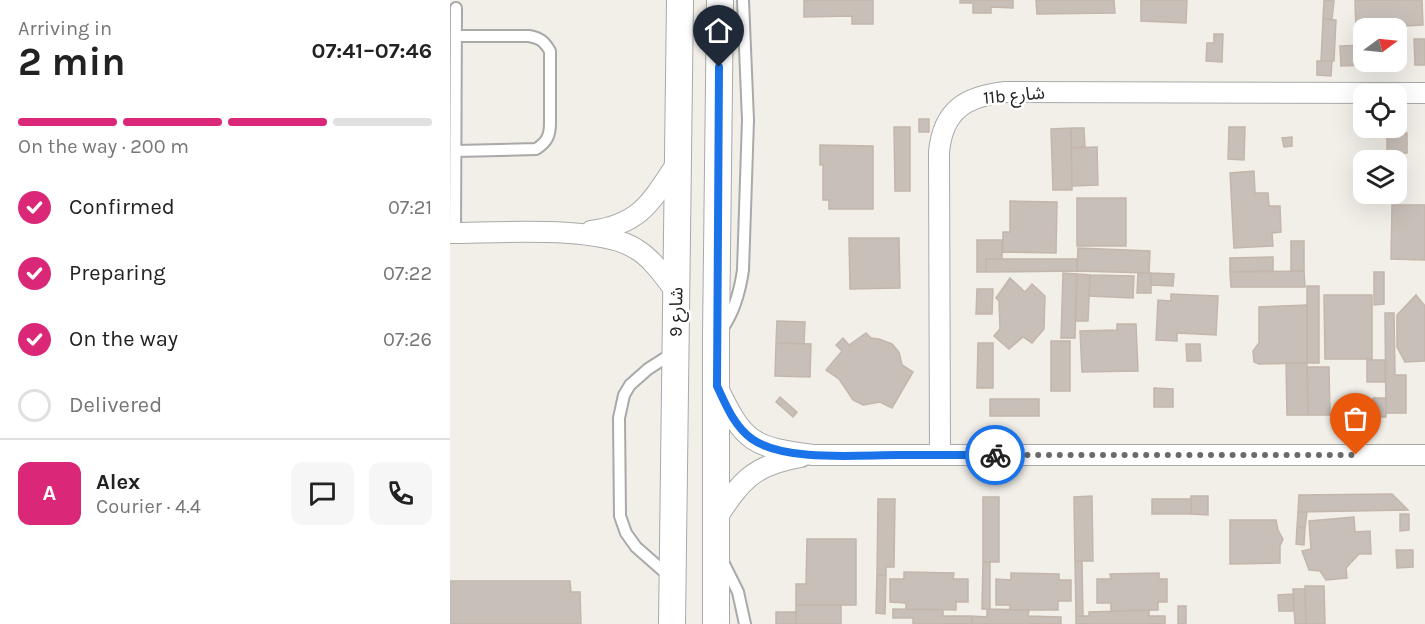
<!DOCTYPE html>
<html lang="en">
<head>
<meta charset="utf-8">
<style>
	:root { --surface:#fff; --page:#f6f6f6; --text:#222; --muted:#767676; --line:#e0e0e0; --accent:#db2777 }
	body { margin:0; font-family:Karla,"Noto Sans Arabic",sans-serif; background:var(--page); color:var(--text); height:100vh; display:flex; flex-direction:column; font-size:22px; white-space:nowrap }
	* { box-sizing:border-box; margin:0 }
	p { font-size:20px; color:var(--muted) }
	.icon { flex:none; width:33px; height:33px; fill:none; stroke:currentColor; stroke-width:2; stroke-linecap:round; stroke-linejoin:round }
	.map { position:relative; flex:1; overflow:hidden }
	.side { display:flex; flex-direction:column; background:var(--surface); width:450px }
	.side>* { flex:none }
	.needle { width:39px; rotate:75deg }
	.controls { position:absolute; left:903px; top:18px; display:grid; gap:12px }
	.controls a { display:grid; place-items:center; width:54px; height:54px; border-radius:12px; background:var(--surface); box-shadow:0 6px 24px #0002; font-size:30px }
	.pin { position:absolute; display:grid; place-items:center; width:51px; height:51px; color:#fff; margin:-62px -26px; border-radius:50% 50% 50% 0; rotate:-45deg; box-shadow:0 0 6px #0007 }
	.pin .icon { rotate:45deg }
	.courier { position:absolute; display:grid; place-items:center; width:60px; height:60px; margin:-30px; border:4px solid #1a73e8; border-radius:50%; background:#fff; color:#222; box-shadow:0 2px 8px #0007 }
	.summary em { font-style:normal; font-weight:700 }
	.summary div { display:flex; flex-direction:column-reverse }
	.summary { display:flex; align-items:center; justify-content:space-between; height:102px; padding:0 18px }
	h1 { font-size:39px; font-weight:700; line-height:45px }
	.bar { display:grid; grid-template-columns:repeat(4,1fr); gap:9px 6px; align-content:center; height:72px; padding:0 18px }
	.bar i { height:8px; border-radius:4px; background:var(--line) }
	.bar .current { background:var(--accent) }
	.bar p { grid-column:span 4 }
	.line { display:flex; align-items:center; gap:15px; padding:0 18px; border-top:2px solid var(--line) }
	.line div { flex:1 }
	.round { display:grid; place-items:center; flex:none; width:63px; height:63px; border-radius:12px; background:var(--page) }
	ol { padding:0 18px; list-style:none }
	li { display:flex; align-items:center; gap:18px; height:66px }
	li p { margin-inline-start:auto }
	li .icon { padding:6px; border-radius:50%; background:var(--accent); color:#fff; stroke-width:4 }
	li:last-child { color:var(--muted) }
	li i { width:33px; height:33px; border:3px solid var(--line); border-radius:50% }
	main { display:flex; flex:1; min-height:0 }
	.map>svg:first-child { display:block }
	.building { fill:#c7bfb8; stroke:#c4b6ab; stroke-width:1.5 }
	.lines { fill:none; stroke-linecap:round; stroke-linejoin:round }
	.service-casing { stroke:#a9a9a9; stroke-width:14 }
	.minor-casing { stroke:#a9a9a9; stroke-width:22 }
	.tertiary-casing { stroke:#a9a9a9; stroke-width:28 }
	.service { stroke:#fff; stroke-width:10 }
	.minor { stroke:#fff; stroke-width:20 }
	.tertiary { stroke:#fff; stroke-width:26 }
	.done { stroke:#6b6a68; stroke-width:6; stroke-dasharray:0 10.8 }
	.route { stroke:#1a73e8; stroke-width:8 }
	.labels { text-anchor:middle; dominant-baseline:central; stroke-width:5; stroke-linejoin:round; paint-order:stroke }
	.street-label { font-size:18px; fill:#222; stroke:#fff }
</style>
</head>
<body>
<main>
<section class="side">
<div class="summary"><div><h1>2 min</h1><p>Arriving in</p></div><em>07:41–07:46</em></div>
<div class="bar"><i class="current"></i><i class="current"></i><i class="current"></i><i></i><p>On the way · 200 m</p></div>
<ol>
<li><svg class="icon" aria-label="check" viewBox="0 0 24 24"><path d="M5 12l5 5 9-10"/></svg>Confirmed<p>07:21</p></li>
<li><svg class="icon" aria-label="check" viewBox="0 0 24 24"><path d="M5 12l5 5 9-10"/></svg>Preparing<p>07:22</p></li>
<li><svg class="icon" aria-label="check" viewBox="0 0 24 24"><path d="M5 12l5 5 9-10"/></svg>On the way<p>07:26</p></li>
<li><i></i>Delivered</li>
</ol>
<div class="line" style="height:108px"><b class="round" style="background:var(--accent);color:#fff">A</b><div><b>Alex</b><p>Courier · 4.4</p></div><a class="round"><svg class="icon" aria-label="chat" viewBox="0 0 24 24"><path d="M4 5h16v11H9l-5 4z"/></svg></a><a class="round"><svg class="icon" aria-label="phone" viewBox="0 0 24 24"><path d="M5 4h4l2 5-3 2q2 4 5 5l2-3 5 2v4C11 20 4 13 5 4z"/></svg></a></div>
</section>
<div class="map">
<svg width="975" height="624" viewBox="0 0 975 624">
	<rect width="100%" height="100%" fill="#f2efe9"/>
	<path class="building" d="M354 0H423V24H402V16L354 17Z
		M510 0H563V8L541 7V13H523V3H510Z
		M586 0H664L665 13 587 14Z
		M691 0H737L736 23 691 21Z
		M874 0 884 1 882 19H873Z
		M905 0H972L973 25 914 28V33H906Z
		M873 19 886 20 884 61H871Z
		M764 34H773L772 62 756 61 757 43H764Z
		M964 39H975V65H965Z
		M914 45 915 65 891 66 890 46Z
		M867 61H882L881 76 867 75Z
		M469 119H479V132H469Z
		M444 127H460V191H445Z
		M779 127H795L794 160 778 159Z
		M621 128H634L635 147 621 148Z
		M621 128 622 190H603L601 129Z
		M957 133V153H937V134Z
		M842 137V146L834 147 832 138Z
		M370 145 423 146V209H379V200H373V165H370Z
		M647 147 648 185 622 186 621 148Z
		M804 171 805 193H818L819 206H830L831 232 822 233 823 246 784 248 780 173Z
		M627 198H676V246H627Z
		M560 201 607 202 606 253 553 252V232H560Z
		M942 205H975V260L941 259Z
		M399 238H449L450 288 400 289Z
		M527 240H552V259H536V272H527Z
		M841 241H854V271H841Z
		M628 248 700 251 699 273 627 271Z
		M823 257V271L780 272V258Z
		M536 259H627V271L536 272Z
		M854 271 855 287H781L780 272Z
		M924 272H934V304L924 305Z
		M613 273 627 274 625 338H611Z
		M688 273H701V293H687Z
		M701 273 724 274 723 286 701 285Z
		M627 274 640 275 638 321H625Z
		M640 275 684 276 683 298 639 296Z
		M560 278 575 292 582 284 595 296 594 329 582 343 573 337 559 349 544 336 550 329 549 301 546 298Z
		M857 286H869V363H857Z
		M527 289H543L542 314H526Z
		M721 294 768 296 766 335 727 333V341L706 340 708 300 721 301Z
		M874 295H922V359H875Z
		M966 295 975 306V361L955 362 947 347V315Z
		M857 305V363L809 364 804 362 803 351 809 343V307Z
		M935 313H944L945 375H956V413H936Z
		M327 321 355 322 354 344 326 343Z
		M667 324H686L688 371 632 372 630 331 667 330Z
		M416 333 421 338 429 339 442 344 449 352 452 365 463 372 442 408 430 402 413 405 403 400 389 379 376 370 392 351 386 345 393 338 399 345Z
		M601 341H620V391H601Z
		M326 343 361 344 360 377 325 376Z
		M528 343H543V388H527Z
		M736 344H750L751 361H737Z
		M917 360H935V382H917Z
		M836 363H857L858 415H837Z
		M857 367H879L880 415H858Z
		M704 388 723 389V407H704Z
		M330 397 347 412 343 417 326 402Z
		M923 398H936V417H924Z
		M540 399H589V416H540Z
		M942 494 958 510 848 512 849 495Z
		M642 496 643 561H625L624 497Z
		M741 496H758V515L741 514Z
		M533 497H549V562H533Z
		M428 499H445L444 567H436V575H427Z
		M702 499H741V514H702Z
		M848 512H857L855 528 847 527Z
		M950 514H959V530L950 531Z
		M904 517 905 532 920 531 921 554H909L896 568 897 578 876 580 870 571 859 570 852 551 861 549 859 521Z
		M780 520H826L828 530 833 539 830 546V563L780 564Z
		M847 527 855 528 854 545 846 544Z
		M357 539H406V605H346V584H356Z
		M946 550H963V567L947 568Z
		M625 561H632L633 616H626Z
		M533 562H540V609H532Z
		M454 572 504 573 503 579H518V602H506V610L456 609V603L440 602V579H454Z
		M561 573 609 574V580H621V601H608V610H560V605H546V579L561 580Z
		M709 573V579H717V602H708V610L661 611V603H647V579H661L660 574Z
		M427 575H436L435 614 426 613Z
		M0 581H120L121 592H130L131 624H0Z
		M855 586H874L875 624H856Z
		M843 589H855L856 624H845Z
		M843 594 844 611H829L828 595Z
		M346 605H391V624H346Z
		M728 606H736V624H728Z
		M443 609 493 610V616H522V624H463V618H443Z
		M537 609 579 610 578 616 611 617V624H522V616L537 617Z
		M699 610V616H715V624H626V616H639V612Z
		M326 612H346V624H326Z"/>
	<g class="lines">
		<defs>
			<path id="service" d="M6 151 86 149C97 142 100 136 100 123V51C94 41 90 38 79 36H6
				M5 233 6 8
				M272 329C285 311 290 291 293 270L298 120 293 0
				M273 562 288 592 295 624
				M219 576 186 547 176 533 170 516 169 418 174 395 180 385 198 369 223 353"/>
			<path id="minor" d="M141 231C191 224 201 202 227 163
				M0 233C46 233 149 225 186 249 203 259 215 278 227 293
				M268 388C294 443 303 447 363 455H975
				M490 455 489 152C493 110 516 96 556 92L975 93
				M266 519C292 480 303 465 351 457"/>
			<path id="tertiary" d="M222 624 230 0
				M266 624V336L270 0"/>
		</defs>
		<use href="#service" class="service-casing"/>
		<use href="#minor" class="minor-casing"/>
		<use href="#tertiary" class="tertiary-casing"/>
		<use href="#service" class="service"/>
		<use href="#minor" class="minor"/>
		<use href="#tertiary" class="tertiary"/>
	</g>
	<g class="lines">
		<path class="done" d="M545 455H906"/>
		<path class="route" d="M269 67 267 386C276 405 284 426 302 439 335 462 408 455 448 455 480 455 513 455 545 455"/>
	</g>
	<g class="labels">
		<g class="street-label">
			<text transform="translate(564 95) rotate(-5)">11b شارع</text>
			<text transform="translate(226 312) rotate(-89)">شارع 9</text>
		</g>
	</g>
</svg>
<div class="controls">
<a><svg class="needle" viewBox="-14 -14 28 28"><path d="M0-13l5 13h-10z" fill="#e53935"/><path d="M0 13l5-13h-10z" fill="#767676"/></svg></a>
<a><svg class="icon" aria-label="locate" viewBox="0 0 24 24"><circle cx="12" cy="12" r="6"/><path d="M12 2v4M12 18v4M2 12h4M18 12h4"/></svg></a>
<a><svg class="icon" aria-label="layers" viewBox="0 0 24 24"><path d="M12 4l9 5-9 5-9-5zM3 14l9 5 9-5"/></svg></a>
</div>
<div class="pin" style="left:906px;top:455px;background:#ea580c"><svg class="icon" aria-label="bag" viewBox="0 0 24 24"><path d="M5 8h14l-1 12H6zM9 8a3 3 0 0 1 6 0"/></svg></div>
<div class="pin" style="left:269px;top:67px;background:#1f2937"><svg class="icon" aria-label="home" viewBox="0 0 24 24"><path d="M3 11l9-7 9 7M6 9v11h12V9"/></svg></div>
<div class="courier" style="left:545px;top:455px"><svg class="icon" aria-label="bike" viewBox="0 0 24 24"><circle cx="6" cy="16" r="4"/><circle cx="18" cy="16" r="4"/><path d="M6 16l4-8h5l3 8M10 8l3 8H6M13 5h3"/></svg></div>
</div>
</main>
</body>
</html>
